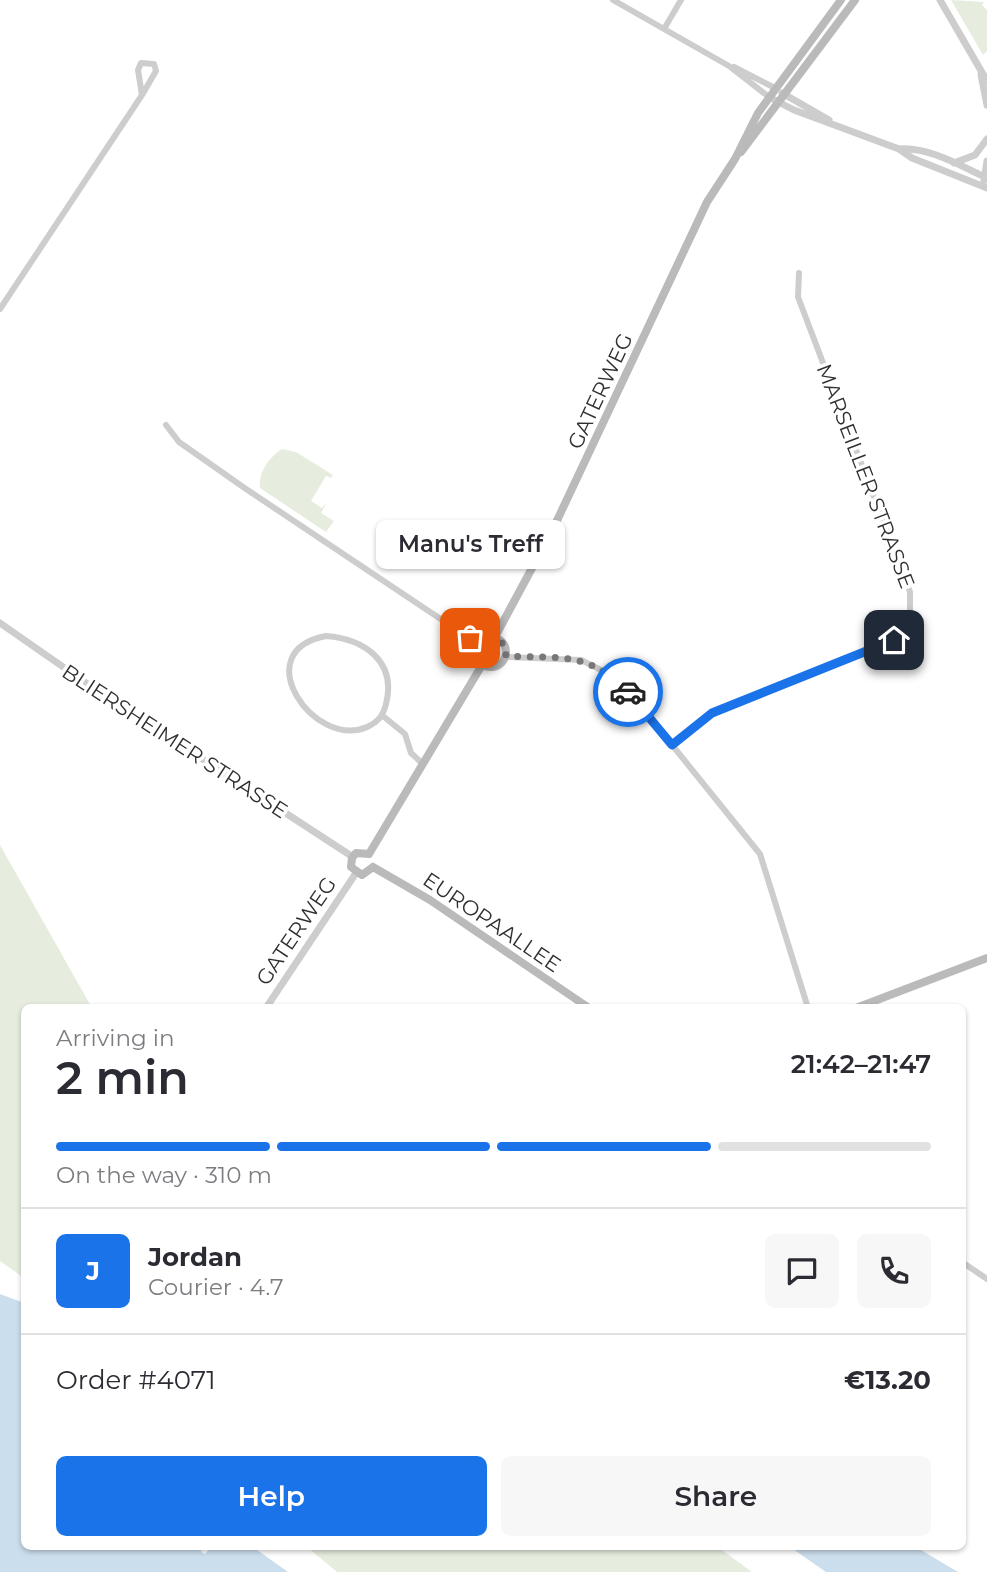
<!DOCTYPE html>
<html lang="en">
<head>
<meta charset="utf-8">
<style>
	:root { --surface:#fff; --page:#f7f7f7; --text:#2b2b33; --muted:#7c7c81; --line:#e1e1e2; --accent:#1a73e8 }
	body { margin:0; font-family:Montserrat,sans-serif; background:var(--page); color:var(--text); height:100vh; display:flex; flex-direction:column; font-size:26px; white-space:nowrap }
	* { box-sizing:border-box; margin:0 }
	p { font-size:23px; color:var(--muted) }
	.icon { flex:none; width:38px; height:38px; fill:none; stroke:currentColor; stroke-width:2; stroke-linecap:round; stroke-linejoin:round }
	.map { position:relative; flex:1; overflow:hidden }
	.panel { position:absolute; left:21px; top:1004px; width:945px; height:546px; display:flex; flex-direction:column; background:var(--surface); border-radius:10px; box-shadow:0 2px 5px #0004 }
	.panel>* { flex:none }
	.pin { position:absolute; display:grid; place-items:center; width:60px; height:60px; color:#fff; margin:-30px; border-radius:14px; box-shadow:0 4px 10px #0006 }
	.courier { position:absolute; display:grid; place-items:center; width:70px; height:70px; margin:-35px; border:5px solid #1a73e8; border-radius:50%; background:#fff; color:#222; box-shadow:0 2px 9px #0007 }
	.bubble { position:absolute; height:49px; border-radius:10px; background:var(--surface); box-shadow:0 2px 5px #0004; font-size:23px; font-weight:600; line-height:49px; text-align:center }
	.summary em { font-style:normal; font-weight:600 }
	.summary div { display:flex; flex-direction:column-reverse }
	.summary { display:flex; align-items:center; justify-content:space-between; height:119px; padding:0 35px }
	h1 { font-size:46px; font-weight:600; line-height:52px }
	.bar { display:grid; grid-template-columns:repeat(4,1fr); gap:10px 7px; align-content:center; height:84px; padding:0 35px }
	.bar i { height:9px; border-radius:5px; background:var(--line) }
	.bar .current { background:var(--accent) }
	.bar p { grid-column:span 4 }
	.line { display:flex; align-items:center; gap:18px; padding:0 35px; border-top:2px solid var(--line) }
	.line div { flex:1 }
	.round { display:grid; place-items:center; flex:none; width:74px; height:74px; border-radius:10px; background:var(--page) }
	.button { display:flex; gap:14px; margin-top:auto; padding:14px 35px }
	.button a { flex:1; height:80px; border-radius:10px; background:var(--accent); color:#fff; font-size:28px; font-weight:600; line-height:80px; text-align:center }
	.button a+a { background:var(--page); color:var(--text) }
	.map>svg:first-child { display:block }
	.green { fill:#e6eddf }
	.water { fill:#cbdeed }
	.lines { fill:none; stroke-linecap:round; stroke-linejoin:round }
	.minor { stroke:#cdcdcd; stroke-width:6 }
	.tertiary { stroke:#cdcdcd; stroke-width:7 }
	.secondary { stroke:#bababa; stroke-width:8 }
	.done { stroke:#787878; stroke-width:7; stroke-dasharray:0 12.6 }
	.route { stroke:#1a73e8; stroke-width:9 }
	.labels { text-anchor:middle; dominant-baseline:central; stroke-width:7; stroke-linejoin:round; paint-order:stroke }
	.street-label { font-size:21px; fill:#303030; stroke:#fff }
</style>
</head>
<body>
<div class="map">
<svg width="987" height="1572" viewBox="0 0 987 1572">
	<rect width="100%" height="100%" fill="#fff"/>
	<path class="green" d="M951 0 984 2 982 5 987 10V51L983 55Z
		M282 449 296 452 333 475 331 478 326 476 311 501 322 508 327 502 321 513 334 521 326 532 260 488C258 473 269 457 282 449Z
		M0 845 92 1008H24V1278L0 1261Z
		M307 1547H718L752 1572H337Z"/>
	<path class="water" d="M0 1294 24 1303V1547H203L201 1552 205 1554 211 1547H253L288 1572H0Z
		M790 1547H916L958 1572H826Z"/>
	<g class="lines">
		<path class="minor" d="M613 0 729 66 769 97
			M664 29 681 0
			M734 67 775 88
			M0 309 142 95 156 71 154 64 141 63 138 70 142 95
			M166 425 179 442 246 489 478 644
			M326 636C364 639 397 661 386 704 383 716 378 722 367 727 314 750 246 651 326 636Z
			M506 657 581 660 613 676 639 704 760 854 808 1008
			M383 716 405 734 411 753 423 764
			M672 745 712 713 894 640 910 621V592L798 297 799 273
			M962 1262 987 1279"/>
		<path class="tertiary" d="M940 0 987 81
			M981 75 987 105
			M782 93 829 120
			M769 97 794 110 899 149 912 158 987 188
			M900 149C929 147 961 166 987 178
			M954 163 975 155 987 139
			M984 181 987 161
			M0 623 92 687 353 857
			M266 1008 356 873"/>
		<path class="secondary" d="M741 152 855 0
			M476 652a15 15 0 1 1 30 0a15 15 0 1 1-30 0Z
			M495 637 553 529 707 202 735 159 758 113 841 0
			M369 854 482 665
			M369 854 356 853 352 858 351 867 362 875 373 867
			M373 867 430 900 589 1008
			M856 1008 987 958"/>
	</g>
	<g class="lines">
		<path class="done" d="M470 638 478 644 489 637C501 638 506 645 506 656 558 659 588 650 628 692"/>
		<path class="route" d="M628 692 672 745 712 713 894 640"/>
	</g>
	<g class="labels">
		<g class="street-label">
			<text transform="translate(600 391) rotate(-65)">GATERWEG</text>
			<text transform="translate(866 476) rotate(69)">MARSEILLER STRASSE</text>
			<text transform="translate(175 741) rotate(33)">BLIERSHEIMER STRASSE</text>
			<text transform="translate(492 922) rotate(34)">EUROPAALLEE</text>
			<text transform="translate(296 931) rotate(-56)">GATERWEG</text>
		</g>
	</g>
</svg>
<div class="pin" style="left:470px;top:638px;background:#ea580c"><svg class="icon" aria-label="bag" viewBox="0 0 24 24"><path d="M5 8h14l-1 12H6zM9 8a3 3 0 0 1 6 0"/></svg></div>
<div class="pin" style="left:894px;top:640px;background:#1f2937"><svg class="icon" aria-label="home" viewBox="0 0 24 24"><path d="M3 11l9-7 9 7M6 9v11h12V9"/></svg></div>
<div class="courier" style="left:628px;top:692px"><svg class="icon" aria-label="car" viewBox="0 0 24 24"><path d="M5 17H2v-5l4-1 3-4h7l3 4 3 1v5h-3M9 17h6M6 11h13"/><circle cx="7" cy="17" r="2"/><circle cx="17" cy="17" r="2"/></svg></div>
<div class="bubble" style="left:376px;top:520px;width:189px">Manu's Treff</div>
<section class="panel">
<div class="summary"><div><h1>2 min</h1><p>Arriving in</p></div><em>21:42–21:47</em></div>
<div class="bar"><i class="current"></i><i class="current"></i><i class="current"></i><i></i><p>On the way · 310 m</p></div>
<div class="line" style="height:126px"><b class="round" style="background:var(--accent);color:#fff">J</b><div><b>Jordan</b><p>Courier · 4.7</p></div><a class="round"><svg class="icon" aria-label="chat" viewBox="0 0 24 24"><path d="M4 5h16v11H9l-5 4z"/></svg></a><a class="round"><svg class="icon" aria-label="phone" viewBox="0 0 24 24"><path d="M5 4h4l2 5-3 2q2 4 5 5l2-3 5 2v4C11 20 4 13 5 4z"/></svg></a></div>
<div class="line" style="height:91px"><div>Order #4071</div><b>€13.20</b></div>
<div class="button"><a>Help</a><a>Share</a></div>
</section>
</div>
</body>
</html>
